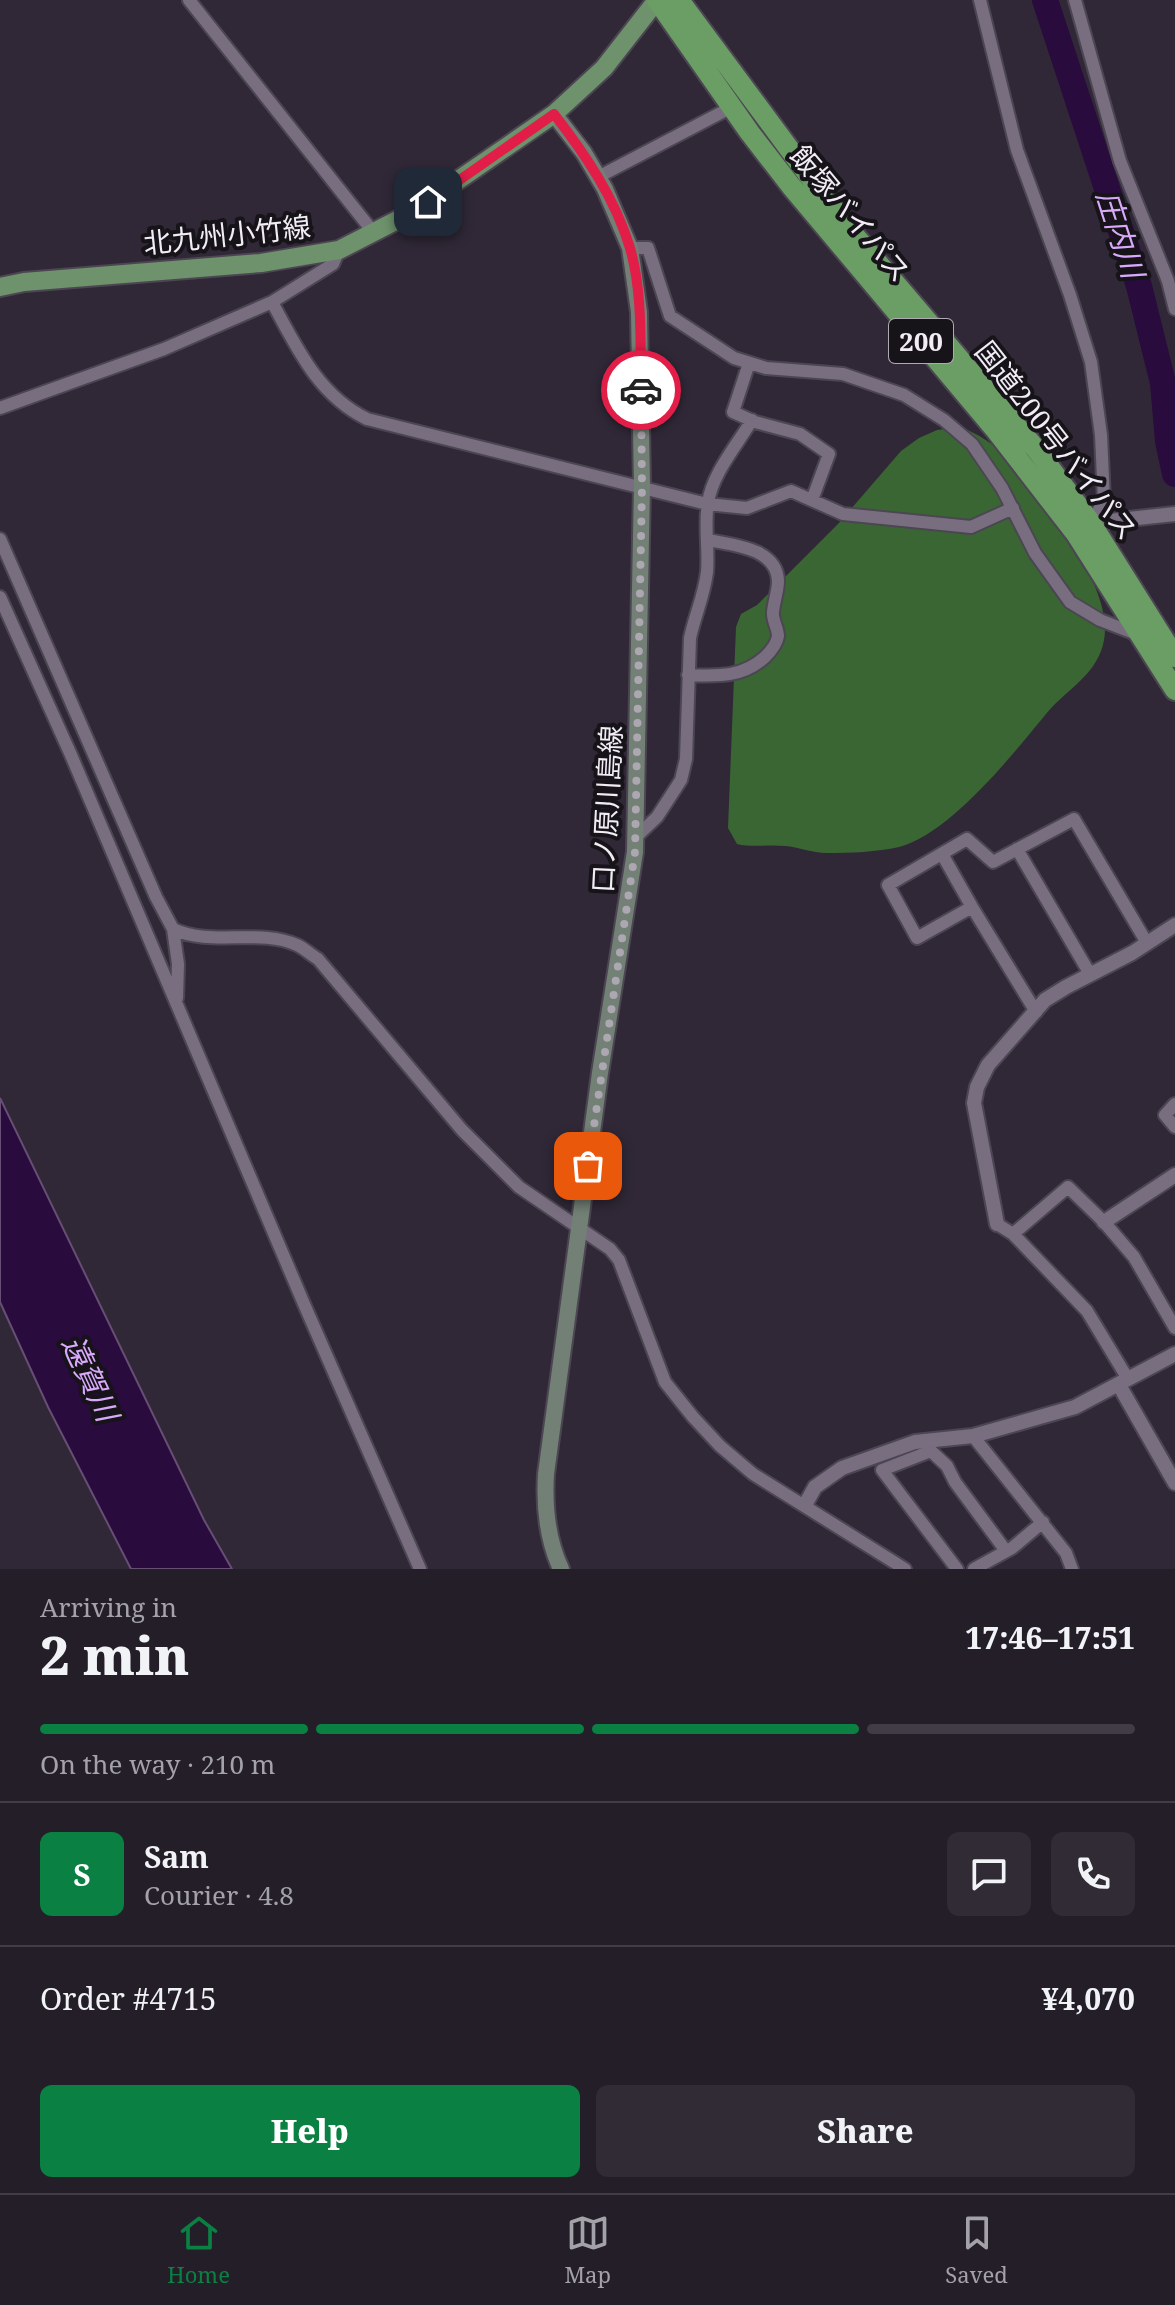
<!DOCTYPE html>
<html lang="en">
<head>
<meta charset="utf-8">
<style>
	:root { --surface:#241e29; --page:#302b35; --text:#f1f3f6; --muted:#a3a2a8; --line:#413c46; --accent:#0b8043 }
	body { margin:0; font-family:"Noto Serif","Noto Sans JP",serif; background:var(--page); color:var(--text); height:100vh; display:flex; flex-direction:column; font-size:30px; white-space:nowrap }
	* { box-sizing:border-box; margin:0 }
	p { font-size:26px; color:var(--muted) }
	.icon { flex:none; width:44px; height:44px; fill:none; stroke:currentColor; stroke-width:2; stroke-linecap:round; stroke-linejoin:round }
	.map { position:relative; height:1569px; overflow:hidden }
	.panel { display:flex; flex-direction:column; background:var(--surface); flex:1 }
	.panel>* { flex:none }
	.pin { position:absolute; display:grid; place-items:center; width:68px; height:68px; color:#fff; margin:-34px; border-radius:16px; box-shadow:0 4px 12px #0006 }
	.courier { position:absolute; display:grid; place-items:center; width:80px; height:80px; margin:-40px; border:6px solid #e11d48; border-radius:50%; background:#fff; color:#222; box-shadow:0 2px 10px #0007 }
	.head em { font-style:normal; font-weight:800 }
	.head div { display:flex; flex-direction:column-reverse }
	.head { display:flex; align-items:center; justify-content:space-between; height:136px; padding:0 40px }
	h1 { font-size:52px; font-weight:800; line-height:60px }
	.bar { display:grid; grid-template-columns:repeat(4,1fr); gap:12px 8px; align-content:center; height:96px; padding:0 40px }
	.bar i { height:10px; border-radius:6px; background:var(--line) }
	.bar .on { background:var(--accent) }
	.bar p { grid-column:span 4 }
	.line { display:flex; align-items:center; gap:20px; padding:0 40px; border-top:2px solid var(--line) }
	.line div { flex:1 }
	.round { display:grid; place-items:center; flex:none; width:84px; height:84px; border-radius:12px; background:var(--page) }
	.action { display:flex; gap:16px; margin-top:auto; padding:16px 40px }
	.action a { flex:1; height:92px; border-radius:12px; background:var(--accent); color:#fff; font-size:32px; font-weight:800; line-height:92px; text-align:center }
	.action a+a { background:var(--page); color:var(--text) }
	.tabs { display:flex; justify-content:space-around; align-items:center; height:112px; border-top:2px solid var(--line); background:var(--surface); font-size:22px; color:var(--muted) }
	.tabs a { display:grid; justify-items:center; gap:4px }
	.tabs .on { color:var(--accent) }
	.map>svg:first-child { display:block }
	.forest { fill:#3a6634 }
	.water { fill:#2a0b3d; stroke:#664e74; stroke-width:2 }
	.lines { fill:none; stroke-linecap:round; stroke-linejoin:round }
	.river { stroke:#2a0b3d; stroke-width:26 }
	.minor-casing { stroke:#4c4652; stroke-width:16 }
	.tertiary-casing { stroke:#4c4652; stroke-width:18 }
	.secondary-casing { stroke:#4c4652; stroke-width:20 }
	.primary-casing { stroke:#4c4652; stroke-width:22 }
	.trunk-casing { stroke:#4c4652; stroke-width:24 }
	.minor { stroke:#786e80; stroke-width:12 }
	.tertiary { stroke:#786e80; stroke-width:14 }
	.secondary { stroke:#738076; stroke-width:16 }
	.primary { stroke:#6e926c; stroke-width:18 }
	.trunk { stroke:#6a9e65; stroke-width:20 }
	.done { stroke:#ada7b2; stroke-width:8; stroke-dasharray:0 14.4 }
	.route { stroke:#e11d48; stroke-width:10 }
	.labels { text-anchor:middle; dominant-baseline:central; stroke-width:8; stroke-linejoin:round; paint-order:stroke }
	.shield { fill:#161319; stroke:#afabb3; stroke-width:2 }
	.shield-label { font-size:26px; font-weight:bold; fill:#f1ecf5 }
	.street-label { font-size:28px; fill:#f1ecf5; stroke:#161319 }
	.water-label { font-size:30px; font-style:italic; fill:#d8a9fb; stroke:#161319 }
</style>
</head>
<body>
<div class="map">
<svg width="1175" height="1569" viewBox="0 0 1175 1569">
	<rect width="100%" height="100%" fill="#302837"/>
	<path class="forest" d="M960 427C979 434 995 445 1010 460 1021 472 1030 486 1039 499 1066 534 1120 603 1101 651 1091 678 1064 692 1046 714 1013 754 950 834 899 847 877 852 850 853 827 853 812 853 799 847 785 846 768 844 753 848 737 844L728 828 736 627 741 614 757 605 838 524 901 451 919 438 937 430Z"/>
	<path class="water" d="M0 1098 204 1520 232 1569H131L48 1407 0 1302Z"/>
	<g class="lines">
		<path class="river" d="M1045 0 1139 286 1163 383 1168 441 1175 474"/>
		<defs>
			<path id="minor" d="M189 0 374 233
				M980 0 1017 150 1070 295 1091 362 1101 435 1104 501 1091 523
				M1075 0 1120 161 1168 281 1175 309
				M598 177 732 107
				M630 248H648L670 316 734 358 766 368 843 374 904 395 944 420 972 444 1002 488 1035 553 1070 602 1100 620 1139 635
				M272 302C297 348 318 395 367 419L707 504 747 508 791 491 843 514 971 527 1013 508
				M749 363 733 412 755 422 800 434 829 454 812 500
				M0 408 164 349 272 302 333 264 339 250
				M0 539 156 897 173 929C211 947 259 928 297 945 304 948 311 955 318 959L462 1130 519 1187 610 1249 619 1260 665 1382 693 1417 720 1446 753 1474 905 1569
				M0 597 71 755 304 1304 420 1569
				M688 675C717 676 742 678 765 657 770 652 777 644 778 636 778 628 772 620 773 612 774 601 778 591 778 581 777 548 733 545 708 540
				M636 837 657 817 670 797 681 780 686 759 690 638C695 615 704 596 707 572 709 550 704 524 708 503 712 474 737 445 752 420
				M1017 849 1090 974
				M942 854 972 907
				M173 929 178 964 177 998
				M1036 1012 972 907 917 938 888 885 967 839 993 862 1074 819 1147 943
				M1175 1104 1165 1115 1175 1127
				M997 1224 1013 1234 1087 1311 1128 1379
				M1013 1234 1068 1187 1104 1222 1134 1257 1175 1328
				M973 1436 1066 1553 1072 1569
				M957 1569 882 1470 931 1451 947 1466 955 1482 1006 1551
				M974 1569 1012 1548 1043 1522"/>
			<path id="tertiary" d="M1086 527 1091 523 1175 514
				M1104 1222 1175 1175
				M997 1224 974 1103 977 1087 988 1065 1045 1000 1066 987 1132 953 1175 925
				M1119 1385 1175 1483
				M805 1505 815 1487 842 1468 915 1442 973 1436 1075 1407 1175 1354"/>
			<path id="secondary" d="M554 114 584 153 605 189 630 248 639 312 642 486 635 852 600 1073 546 1474C544 1507 547 1539 561 1569"/>
			<path id="primary" d="M0 287 24 282 261 263 339 250 409 214 554 114 604 68 657 0"/>
			<path id="trunk" d="M657 0 750 133 791 186 994 428 1076 534 1175 690
				M679 0 844 223 1036 449 1091 523 1175 657"/>
		</defs>
		<use href="#minor" class="minor-casing"/>
		<use href="#tertiary" class="tertiary-casing"/>
		<use href="#secondary" class="secondary-casing"/>
		<use href="#primary" class="primary-casing"/>
		<use href="#trunk" class="trunk-casing"/>
		<use href="#minor" class="minor"/>
		<use href="#tertiary" class="tertiary"/>
		<use href="#secondary" class="secondary"/>
		<use href="#primary" class="primary"/>
		<use href="#trunk" class="trunk"/>
	</g>
	<g class="lines">
		<path class="done" d="M588 1166 635 852 642 486 641 390"/>
		<path class="route" d="M428 202 554 114C585 154 615 198 630 248 643 293 640 344 641 390"/>
	</g>
	<g class="labels">
		<rect class="shield" x="889" y="319" width="64" height="44" rx="6"/>
		<g class="shield-label">
			<text x="921" y="341">200</text>
		</g>
		<g class="street-label">
			<text transform="translate(851 213) rotate(50)">飯塚バイパス</text>
			<text transform="translate(227 234) rotate(-6)">北九州小竹線</text>
			<text transform="translate(1057 440) rotate(52)">国道200号バイパス</text>
			<text transform="translate(606 809) rotate(-87)">口ノ原川島線</text>
		</g>
		<g class="water-label">
			<text transform="translate(1121 234) rotate(72)">庄内川</text>
			<text transform="translate(91 1378) rotate(65)">遠賀川</text>
		</g>
	</g>
</svg>
<div class="pin" style="left:588px;top:1166px;background:#ea580c"><svg class="icon" aria-label="bag" viewBox="0 0 24 24"><path d="M5 8h14l-1 12H6zM9 8a3 3 0 0 1 6 0"/></svg></div>
<div class="pin" style="left:428px;top:202px;background:#1f2937"><svg class="icon" aria-label="home" viewBox="0 0 24 24"><path d="M3 11l9-7 9 7M6 9v11h12V9"/></svg></div>
<div class="courier" style="left:641px;top:390px"><svg class="icon" aria-label="car" viewBox="0 0 24 24"><path d="M5 17H2v-5l4-1 3-4h7l3 4 3 1v5h-3M9 17h6M6 11h13"/><circle cx="7" cy="17" r="2"/><circle cx="17" cy="17" r="2"/></svg></div>
</div>
<section class="panel">
<div class="head"><div><h1>2 min</h1><p>Arriving in</p></div><em>17:46–17:51</em></div>
<div class="bar"><i class="on"></i><i class="on"></i><i class="on"></i><i></i><p>On the way · 210 m</p></div>
<div class="line" style="height:144px"><b class="round" style="background:var(--accent);color:#fff">S</b><div><b>Sam</b><p>Courier · 4.8</p></div><a class="round"><svg class="icon" aria-label="chat" viewBox="0 0 24 24"><path d="M4 5h16v11H9l-5 4z"/></svg></a><a class="round"><svg class="icon" aria-label="phone" viewBox="0 0 24 24"><path d="M5 4h4l2 5-3 2q2 4 5 5l2-3 5 2v4C11 20 4 13 5 4z"/></svg></a></div>
<div class="line" style="height:104px"><div>Order #4715</div><b>¥4,070</b></div>
<div class="action"><a>Help</a><a>Share</a></div>
</section>
<nav class="tabs">
<a class="on"><svg class="icon" aria-label="home" viewBox="0 0 24 24"><path d="M3 11l9-7 9 7M6 9v11h12V9"/></svg>Home</a>
<a><svg class="icon" aria-label="map" viewBox="0 0 24 24"><path d="M3 6l6-2 6 2 6-2v14l-6 2-6-2-6 2zM9 4v14M15 6v14"/></svg>Map</a>
<a><svg class="icon" aria-label="saved" viewBox="0 0 24 24"><path d="M7 4h10v16l-5-4-5 4z"/></svg>Saved</a>
</nav>
</body>
</html>
